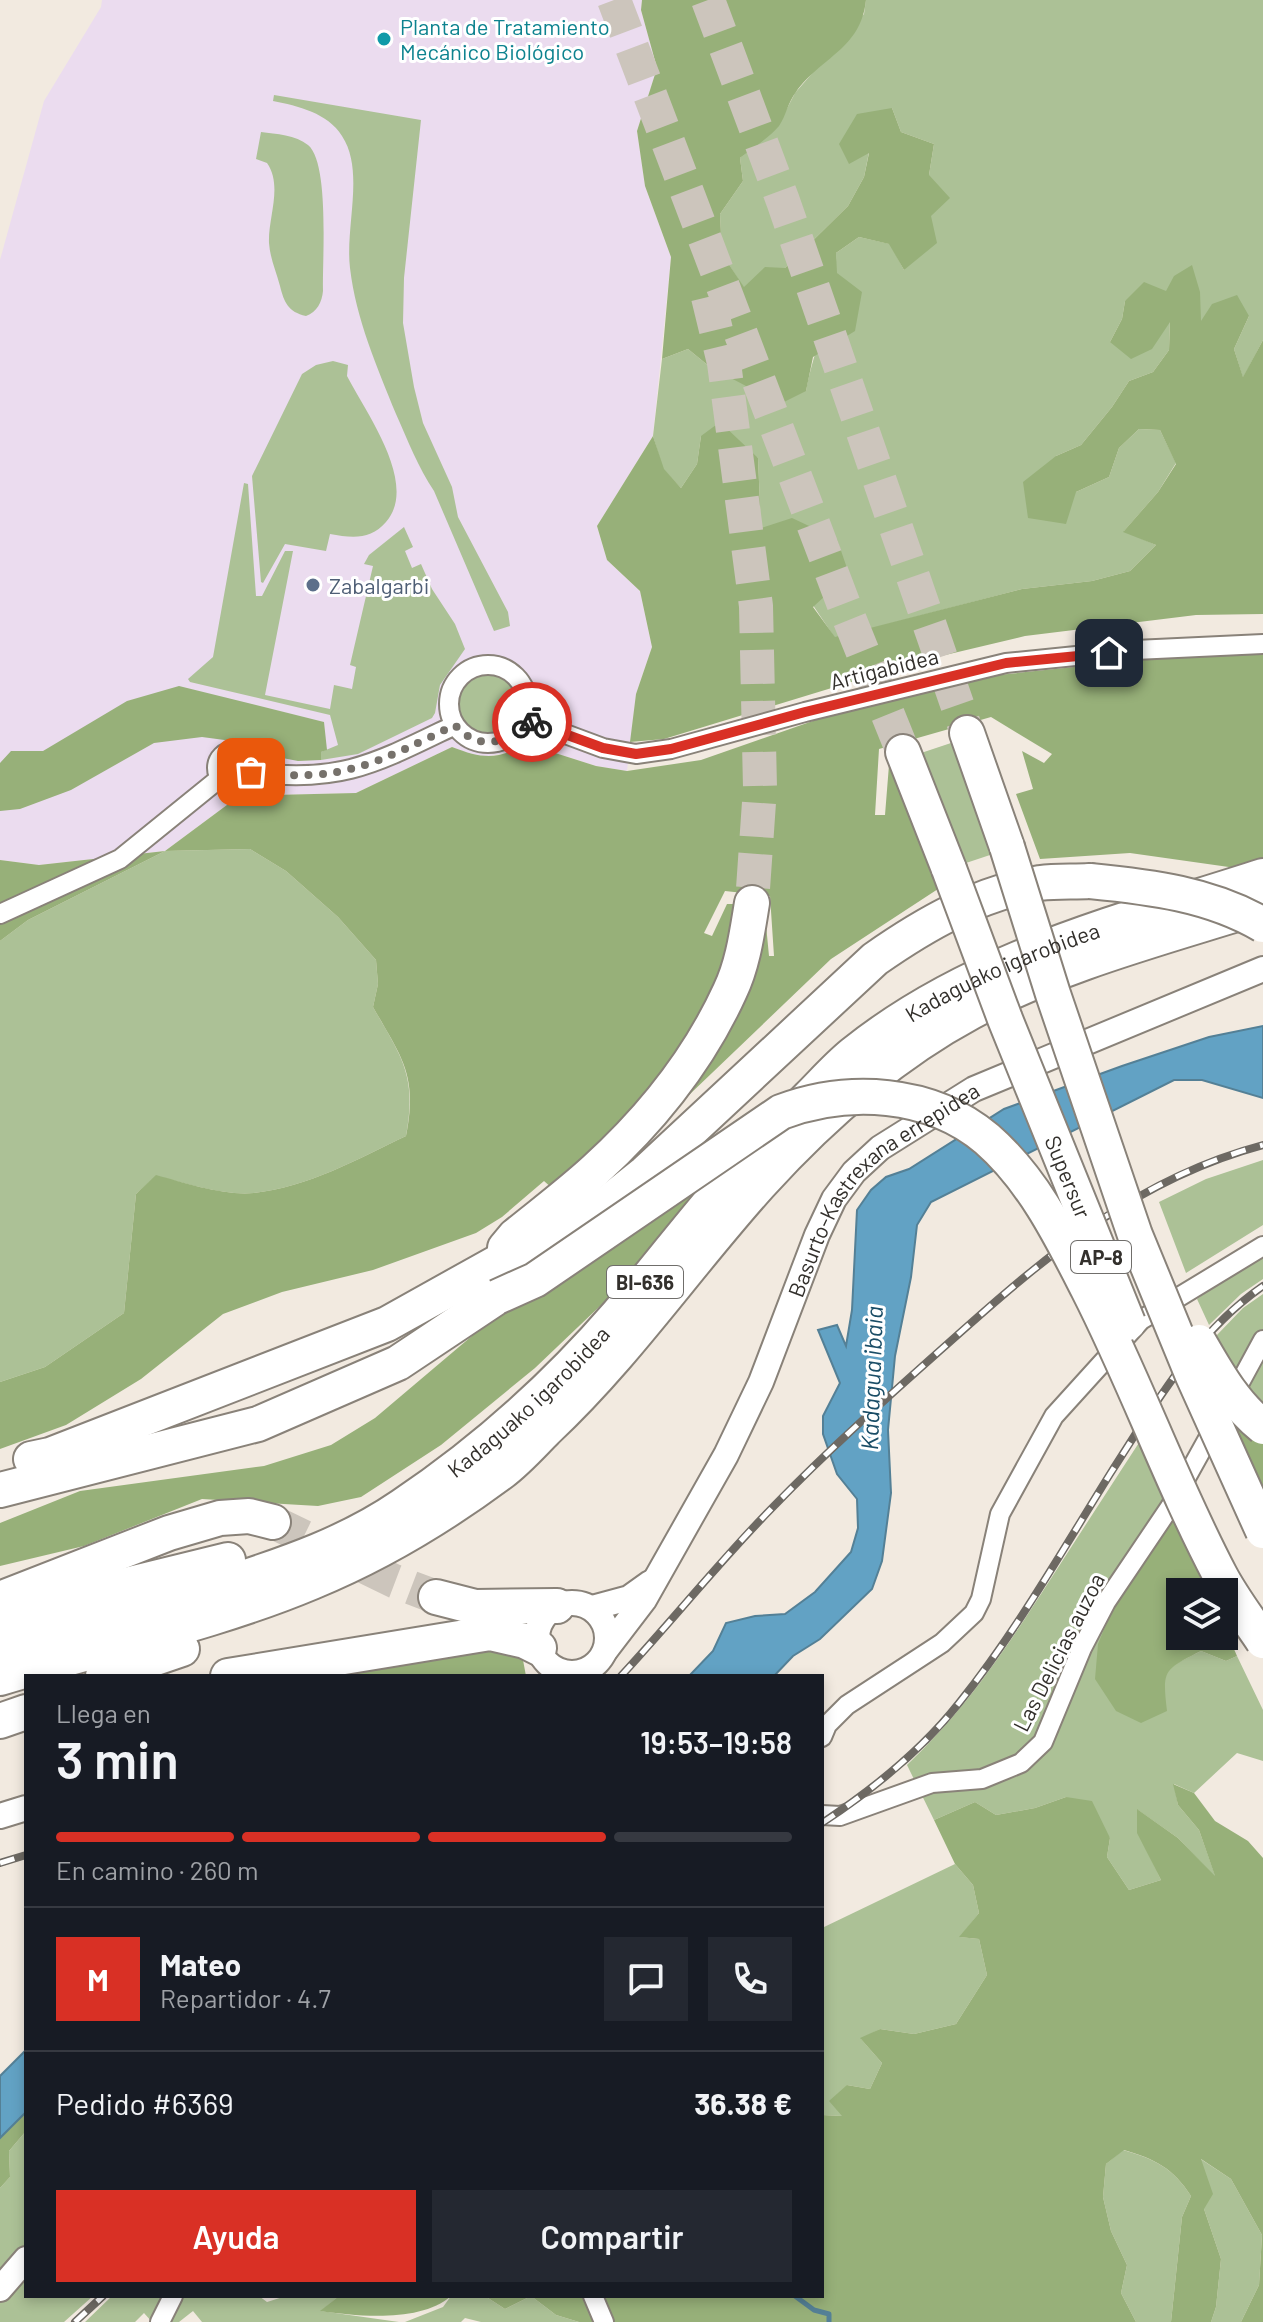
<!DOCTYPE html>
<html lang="es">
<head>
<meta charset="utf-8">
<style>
	:root { --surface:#171b24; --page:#242831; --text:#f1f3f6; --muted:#9ea1a6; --line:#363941; --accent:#d93025 }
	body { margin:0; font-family:Barlow,sans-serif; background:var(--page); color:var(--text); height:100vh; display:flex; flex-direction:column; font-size:30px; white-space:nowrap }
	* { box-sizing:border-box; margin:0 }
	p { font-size:26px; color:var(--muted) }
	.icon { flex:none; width:44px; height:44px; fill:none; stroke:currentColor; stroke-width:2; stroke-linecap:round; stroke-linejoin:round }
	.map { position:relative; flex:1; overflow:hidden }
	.side { position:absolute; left:24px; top:1674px; width:800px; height:624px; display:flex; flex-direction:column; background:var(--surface); border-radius:0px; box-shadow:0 4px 12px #0003 }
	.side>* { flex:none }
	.tools { position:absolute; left:1166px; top:1578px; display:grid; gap:16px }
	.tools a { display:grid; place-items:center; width:72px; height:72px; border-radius:0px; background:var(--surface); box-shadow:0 4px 12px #0003; font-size:40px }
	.pin { position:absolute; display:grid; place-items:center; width:68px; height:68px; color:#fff; margin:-34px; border-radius:16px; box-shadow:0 4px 12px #0006 }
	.courier { position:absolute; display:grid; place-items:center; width:80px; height:80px; margin:-40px; border:6px solid #d93025; border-radius:50%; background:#fff; color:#222; box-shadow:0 2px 10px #0007 }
	.overview em { font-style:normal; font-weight:600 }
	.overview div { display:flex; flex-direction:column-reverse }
	.overview { display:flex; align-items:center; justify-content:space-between; height:136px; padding:0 32px }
	h1 { font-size:52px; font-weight:600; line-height:60px }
	.bar { display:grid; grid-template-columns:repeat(4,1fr); gap:12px 8px; align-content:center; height:96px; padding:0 32px }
	.bar i { height:10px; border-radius:6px; background:var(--line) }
	.bar .active { background:var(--accent) }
	.bar p { grid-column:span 4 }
	.line { display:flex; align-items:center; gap:20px; padding:0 32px; border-top:2px solid var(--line) }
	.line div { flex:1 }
	.round { display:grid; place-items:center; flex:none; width:84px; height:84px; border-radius:0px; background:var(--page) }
	.button { display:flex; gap:16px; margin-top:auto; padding:16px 32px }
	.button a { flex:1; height:92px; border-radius:0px; background:var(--accent); color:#fff; font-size:32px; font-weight:600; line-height:92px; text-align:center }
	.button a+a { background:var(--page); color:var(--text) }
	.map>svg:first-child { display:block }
	.industrial { fill:#ebdcef }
	.green { fill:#acc196 }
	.forest { fill:#97b079 }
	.water { fill:#62a2c4; stroke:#548096; stroke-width:2 }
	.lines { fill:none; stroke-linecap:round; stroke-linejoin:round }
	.stream { stroke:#548096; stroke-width:5 }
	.motorway-tunnel { stroke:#ccc5bc; stroke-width:34; stroke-dasharray:34 17; stroke-linecap:butt }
	.minor-casing { stroke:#898279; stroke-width:22 }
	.tertiary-casing { stroke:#898279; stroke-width:28 }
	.motorway-casing { stroke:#898279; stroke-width:38 }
	.minor { stroke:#fff; stroke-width:18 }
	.tertiary { stroke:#fff; stroke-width:24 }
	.motorway { stroke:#fff; stroke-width:34 }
	.rail-casing { stroke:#6d6963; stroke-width:8 }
	.rail { stroke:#fff; stroke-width:5; stroke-dasharray:15; stroke-linecap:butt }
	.motorway-bridge-casing { stroke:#898279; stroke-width:38; stroke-linecap:butt }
	.motorway-bridge { stroke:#fff; stroke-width:34 }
	.done { stroke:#76716b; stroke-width:8; stroke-dasharray:0 14.4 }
	.route { stroke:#d93025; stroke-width:10 }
	.culture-dot { fill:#0f9aa8; stroke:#fff; stroke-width:3 }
	.service-dot { fill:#5c6f8a; stroke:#fff; stroke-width:3 }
	.labels { text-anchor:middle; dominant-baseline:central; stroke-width:6; stroke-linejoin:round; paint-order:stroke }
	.shield { fill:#fff; stroke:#706e6b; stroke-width:2 }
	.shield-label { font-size:20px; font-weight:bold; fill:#33302c }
	.culture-label { font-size:22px; fill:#0d838f; stroke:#fff; text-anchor:start }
	.service-label { font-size:22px; fill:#4e5e75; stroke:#fff; text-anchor:start }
	.street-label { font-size:22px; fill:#33302c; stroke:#fff }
	.water-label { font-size:24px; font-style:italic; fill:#1a4d66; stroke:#fff }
</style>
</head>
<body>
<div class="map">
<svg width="1263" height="2322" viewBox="0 0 1263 2322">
	<rect width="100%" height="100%" fill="#f2eae0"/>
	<path class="industrial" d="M102 0H642L641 10 657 68 637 131 645 186 671 257 653 436 597 526 607 560 640 591 652 647 636 694 627 771 596 766 527 744 513 751 480 758 452 747 356 793 273 795 231 802 165 851 39 865 0 860V260L44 101 101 7Z"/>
	<path class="green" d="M866 0H1263V340L1243 378 1234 349 1249 316 1200 323V292L1166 291 1125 301 1122 319 1110 342 1170 320 1169 350 1153 372 1129 381 1112 407 1081 445 1056 456 1076 492 1109 477 1119 448 1139 429 1160 430 1176 463 1158 492 1124 531 1156 545 1130 571 1092 581 1022 589 835 638 761 528 758 458 701 436 697 464 681 488 663 469 653 436 662 359 688 349 710 367 806 391C814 347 838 295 836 253L859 237 890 244 904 270 931 216 929 175 934 144 901 132 892 108 869 152 864 177 848 206 784 269 744 288 722 254 720 214 743 181 740 158 778 126 795 93 864 14Z
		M274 95 421 120 404 278 403 323 414 387 423 423 452 487 458 517 508 612 510 626 494 631 434 491C418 467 408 441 396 414 377 367 356 319 350 268 345 226 365 171 342 136 328 113 298 106 273 101Z
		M261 132C276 134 296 135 308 145 330 163 322 262 323 291 322 302 317 312 306 316 288 312 284 302 280 286 276 271 270 258 269 243 268 217 283 186 267 163L256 159Z
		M333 361 348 365 347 376C366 413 419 484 386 522 371 540 352 538 330 534L326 551 285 544 263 583 261 582 252 476 302 374 316 365Z
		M244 483 248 484 256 596H262L285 551H293L265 695 330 709 334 685 352 689 356 667 350 665 373 566 364 564 369 555 404 527 413 547 405 551 412 568 421 564 432 589 455 624 465 649 440 685 435 713 432 718 358 754 321 760V752L338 745 330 715 190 682 188 679 213 657Z
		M459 705a30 30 0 1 1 60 0a30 30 0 1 1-60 0Z
		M954 742 990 855 963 864 921 753Z
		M250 849 286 871 338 917 376 960 378 984 373 1007C402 1058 417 1075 406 1136 358 1159 308 1187 254 1193 225 1196 185 1183 156 1176L136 1194 124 1313 45 1367 0 1382V941L28 920 165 851Z
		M1263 1160V1225L1186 1273 1159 1202 1206 1179Z
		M1263 1254V1279L1241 1294 1209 1325 1197 1299 1244 1265Z
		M1263 1294V1410L1233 1374 1216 1336 1243 1308Z
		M1144 1435 1176 1513 1163 1680 1171 1666 1201 1651 1226 1661 1237 1656 1263 1710V1761L1237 1753 1194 1793 1174 1784 1178 1805 1199 1830 1216 1878 1178 1838 1138 1810V1833L1161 1880 1129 1890 1107 1857 1110 1838 1066 1797 1035 1808 996 1815 975 1802 934 1820 907 1765C967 1708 1005 1650 1050 1580 1081 1532 1112 1484 1144 1435Z
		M955 1864 973 1885 979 1913 960 1937 979 1939 987 1975 956 2024 914 2034 880 2029 861 2039 882 2063 870 2089 847 2085 842 2116 822 2115V1928Z
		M26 2131V2296H93L64 2322H0V2188L10 2177 9 2151Z
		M1123 2150C1155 2159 1173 2168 1191 2196L1182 2217 1171 2322H1136L1121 2293 1127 2265 1111 2231 1103 2197 1106 2164Z
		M1199 2158 1231 2179 1262 2235 1259 2285 1241 2322H1211L1216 2307 1221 2259 1204 2209Z
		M112 2296H259L267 2302 286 2296H339L321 2311 399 2322H202L193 2311 179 2322H152L144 2313 135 2322H85Z
		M451 2296H485L505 2309 531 2296 556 2315 579 2322H481L465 2318 461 2322H405L443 2307Z"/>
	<path class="forest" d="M642 0H866C861 49 821 57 796 92 788 102 786 116 779 126 769 138 752 148 740 158L743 181 720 214 722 254 744 287 765 267 785 268 848 206 864 177 869 153 849 164 839 144 857 114 892 108 901 132 934 144 929 175 950 198 931 216 937 243 904 270 889 244 859 237 836 253 837 273 862 292 855 331 813 357 806 391 780 404 710 367 688 349 662 359 671 257 645 186 637 131 657 68 641 10Z
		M1192 265 1200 292 1201 321 1212 304 1237 295 1249 316 1234 349 1243 377 1263 340V614L1196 615 1025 636 920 661 664 739 630 742 636 694 652 647 640 591 607 560 597 526 653 436 664 469 681 488 697 464 701 436 720 422 758 458 761 528 792 518 837 539 849 574 813 607 835 637 1022 589 1092 581 1130 571 1156 545 1123 532 1158 492 1176 464 1160 430 1139 429 1119 448 1109 477 1076 492 1066 524 1028 518 1023 482 1056 456 1081 445 1112 407 1129 381 1153 372 1169 350 1170 322 1152 349 1131 359 1110 342 1122 319 1125 301 1144 282 1166 291 1174 276Z
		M1263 654V866L1250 870 1130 853 1040 859 1016 794 1033 789 1022 751 1044 763 1052 754 991 717 879 749 875 815H885L889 765 938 889 831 959 644 1138 764 904 769 956H774L770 896 725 891 704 933 712 936 727 904H734C732 971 683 1051 641 1103 616 1134 582 1161 553 1189L544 1181 502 1217 476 1233 373 1270 282 1292 223 1314 141 1379 66 1425 0 1449V1382L45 1367 124 1313 136 1194 156 1175C185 1183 225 1196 254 1193 308 1187 358 1159 406 1136 418 1075 402 1058 373 1007L378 984 376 960 338 917 286 871 250 849 165 851 28 920 0 941V860L39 865 165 851 231 802 273 795 356 793 452 747C483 759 497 760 527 744L596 766 627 771 701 760 830 715 959 679 1152 659Z
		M179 686 324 722 327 750 321 752V760L298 761 272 756 232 741 202 737 154 743 71 790 20 809 0 811V763L11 751H43L127 701Z
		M735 1156 642 1266 535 1368 441 1445 361 1497 318 1506 202 1499 84 1546 0 1566V1523L80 1491 264 1466 331 1445 375 1418 505 1308Z
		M1232 1418 1263 1441V1490Z
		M1176 1513 1209 1592H1180V1636H1224V1626L1237 1656 1226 1661 1201 1651C1164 1670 1162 1669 1167 1711L1141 1723 1116 1711 1095 1679 1098 1644 1114 1605Z
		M479 1648 505 1651 523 1660 526 1676H319Z
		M1173 1784 1194 1793 1215 1821 1248 1841 1263 1858V2322H1241L1259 2285 1262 2235 1231 2179 1201 2159 1213 2194 1204 2209 1221 2259 1216 2307 1211 2322H1171L1182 2217 1191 2196C1173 2168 1155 2159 1124 2150L1106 2164 1103 2197 1111 2231 1127 2265 1121 2293 1136 2322H579L556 2315 531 2296 505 2309 485 2296H822V2115L842 2116 829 2101 847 2085 870 2089 882 2063 860 2038 880 2029 914 2034 956 2024 987 1975 979 1939 959 1937 979 1913 973 1885 955 1864 934 1820 975 1802 996 1815 1035 1808 1066 1797 1092 1801 1110 1838 1107 1857 1129 1890 1161 1880 1137 1833V1809L1178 1838 1215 1876 1199 1830 1178 1805Z
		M26 2112V2131L9 2151 10 2177 0 2188V2138Z
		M339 2296H451C422 2322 361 2317 320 2311Z"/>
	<path class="water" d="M1263 1026V1098L1202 1080H1174L931 1202 917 1225 911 1277 895 1356 888 1430 891 1493 882 1561 872 1589 820 1639 793 1656 774 1676H689L713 1651 726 1623 755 1616 785 1614 815 1592 851 1552 858 1528 857 1499 837 1474 823 1434V1416L840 1383 818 1330 837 1325 846 1346 852 1310 857 1210 871 1190 886 1177 909 1169 1004 1109 1122 1066 1209 1037Z
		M26 2050V2112L0 2138V2076Z"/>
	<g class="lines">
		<path class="stream" d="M795 2296 814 2310 829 2314V2322"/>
		<path class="motorway-tunnel" d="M614 0 847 613 903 752
			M708 0 783 201 967 733
			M708 297 724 363 756 606 760 788 752 903
			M273 1522 394 1581 436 1597"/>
		<defs>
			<path id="minor" d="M449 704a39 39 0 1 1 78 0a39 39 0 1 1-78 0Z
				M525 719 603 748 636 754 671 749 805 712 1006 663 1135 650 1263 644
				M217 768a17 17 0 1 1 34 0a17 17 0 1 1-34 0Z
				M251 772C341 784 376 763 455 725
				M0 914 120 859 220 778
				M1231 1399 1263 1340
				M822 1737 827 1725 847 1705 942 1643 974 1613 981 1599 1000 1514 1054 1416 1141 1320 1263 1246
				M822 1815 840 1816 932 1783 982 1779 1021 1763 1043 1742 1082 1648 1106 1602 1170 1507 1216 1424
				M593 2296 604 2322
				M160 2322 173 2296"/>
			<g id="tertiary">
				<circle cx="572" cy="1638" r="35"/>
				<path d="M592 1608 629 1598 650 1583"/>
				<path id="s1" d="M605 1651 644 1600 726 1455 761 1382 817 1235 834 1199 854 1172 880 1148 974 1089 1263 969"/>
				<path d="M0 1816 26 1808"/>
				<path d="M0 2289 26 2259"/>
			</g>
			<g id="motorway">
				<path d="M967 733 1007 847"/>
				<path d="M903 752 949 869"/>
				<path d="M505 1248 515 1236C542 1214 570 1193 595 1170 650 1120 699 1059 730 991 743 964 747 933 752 903"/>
				<path d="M31 1459 50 1455 387 1324 536 1241"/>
				<path d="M0 1490 258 1424 398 1363 497 1297 534 1262 645 1173 875 959C925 924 979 893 1040 883 1056 881 1074 882 1090 881"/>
				<path d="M5 1597 169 1533 220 1518 249 1516 273 1522"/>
				<path d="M436 1597 475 1607 557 1606"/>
				<path d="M0 1616 228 1560"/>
				<path id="s2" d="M0 1647C76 1626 152 1607 228 1583 289 1563 348 1543 402 1506 481 1453 555 1387 618 1314 656 1270 691 1223 730 1179 755 1150 783 1124 809 1097 824 1082 837 1067 853 1054 972 958 1121 922 1263 876"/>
				<path d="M103 1676 182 1649"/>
				<path d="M228 1676 490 1633 525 1641 539 1648"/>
				<path d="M0 1678C104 1646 212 1624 312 1582 380 1554 443 1516 502 1472 518 1460 532 1444 546 1430 626 1355 687 1265 760 1184 821 1117 891 1055 971 1012 1060 964 1161 938 1256 908"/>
				<path d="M0 1721 26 1712"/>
			</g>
		</defs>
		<use href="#minor" class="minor-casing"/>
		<use href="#tertiary" class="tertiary-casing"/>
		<use href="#motorway" class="motorway-casing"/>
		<use href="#minor" class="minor"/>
		<use href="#tertiary" class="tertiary"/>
		<use href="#motorway" class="motorway"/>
		<defs>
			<path id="rail" d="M621 1676C672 1621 719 1562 771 1509 829 1449 891 1394 953 1339 1047 1255 1138 1178 1263 1145
				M822 1823C872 1790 922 1750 959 1703 1016 1632 1062 1551 1110 1474 1154 1406 1195 1333 1263 1286
				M0 1863 26 1855
				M75 2322 103 2296"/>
		</defs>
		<use href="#rail" class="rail-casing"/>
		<use href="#rail" class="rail"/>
		<defs>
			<g id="motorway-bridge">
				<path d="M1007 847 1053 994 1135 1235 1193 1376 1263 1531"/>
				<path id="s3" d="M949 869 1005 1019 1128 1323"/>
				<path d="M1090 881C1151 887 1210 894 1263 925"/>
				<path d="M497 1297 535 1280 781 1112C848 1087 930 1091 987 1139 1033 1179 1061 1236 1088 1289 1136 1383 1171 1482 1220 1575 1232 1598 1249 1620 1263 1641"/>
				<path d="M1199 1342C1217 1373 1234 1404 1263 1427"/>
			</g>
		</defs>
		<use href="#motorway-bridge" class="motorway-bridge-casing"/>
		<use href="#motorway-bridge" class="motorway-bridge"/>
	</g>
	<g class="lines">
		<path class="done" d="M251 772C340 784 377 763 455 725 477 750 507 747 525 719L532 722"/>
		<path class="route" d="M532 722 603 748 636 754 671 749 805 712 1006 663 1109 653"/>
	</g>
	<circle class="culture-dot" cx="384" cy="39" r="8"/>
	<circle class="service-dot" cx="313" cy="585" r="8"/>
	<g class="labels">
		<g class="shield">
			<rect x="1071" y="1241" width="60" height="32" rx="6"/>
			<rect x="607" y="1266" width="76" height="32" rx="6"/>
		</g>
		<g class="shield-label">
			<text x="1101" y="1257">AP-8</text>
			<text x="645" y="1282">BI-636</text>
		</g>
		<g class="culture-label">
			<text x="400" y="26">Planta de Tratamiento<tspan x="400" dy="25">Mecánico Biológico</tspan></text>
		</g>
		<g class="service-label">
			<text x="329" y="585">Zabalgarbi</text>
		</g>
		<g class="street-label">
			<text transform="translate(884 668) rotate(-14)">Artigabidea</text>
			<text stroke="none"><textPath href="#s2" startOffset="1240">Kadaguako igarobidea</textPath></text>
			<text stroke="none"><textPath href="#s3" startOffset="330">Supersur</textPath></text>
			<text stroke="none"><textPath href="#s1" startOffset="548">Basurto-Kastrexana errepidea</textPath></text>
			<text stroke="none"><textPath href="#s2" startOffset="592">Kadaguako igarobidea</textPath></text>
			<text transform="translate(1058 1652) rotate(-63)">Las Delicias auzoa</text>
		</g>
		<g class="water-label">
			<text transform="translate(871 1378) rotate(-88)">Kadagua ibaia</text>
		</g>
	</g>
</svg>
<div class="tools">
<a><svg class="icon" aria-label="layers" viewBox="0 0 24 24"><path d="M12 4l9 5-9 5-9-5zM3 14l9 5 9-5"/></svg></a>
</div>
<div class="pin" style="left:251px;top:772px;background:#ea580c"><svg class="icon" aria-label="bag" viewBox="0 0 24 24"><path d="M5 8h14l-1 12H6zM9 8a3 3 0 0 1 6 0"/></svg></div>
<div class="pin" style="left:1109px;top:653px;background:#1f2937"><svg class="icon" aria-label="home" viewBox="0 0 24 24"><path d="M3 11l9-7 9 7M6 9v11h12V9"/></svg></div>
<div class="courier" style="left:532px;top:722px"><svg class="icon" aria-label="bike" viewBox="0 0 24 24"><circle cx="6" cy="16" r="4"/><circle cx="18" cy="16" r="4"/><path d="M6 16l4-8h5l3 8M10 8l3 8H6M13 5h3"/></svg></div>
<section class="side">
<div class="overview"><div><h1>3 min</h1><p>Llega en</p></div><em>19:53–19:58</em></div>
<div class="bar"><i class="active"></i><i class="active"></i><i class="active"></i><i></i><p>En camino · 260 m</p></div>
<div class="line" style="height:144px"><b class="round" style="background:var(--accent);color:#fff">M</b><div><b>Mateo</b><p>Repartidor · 4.7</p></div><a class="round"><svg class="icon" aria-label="chat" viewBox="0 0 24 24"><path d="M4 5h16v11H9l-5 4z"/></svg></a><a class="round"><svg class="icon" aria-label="phone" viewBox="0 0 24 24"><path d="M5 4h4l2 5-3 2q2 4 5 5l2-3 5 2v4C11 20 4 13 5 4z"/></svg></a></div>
<div class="line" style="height:104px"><div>Pedido #6369</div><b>36.38 €</b></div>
<div class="button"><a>Ayuda</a><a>Compartir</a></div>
</section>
</div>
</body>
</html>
